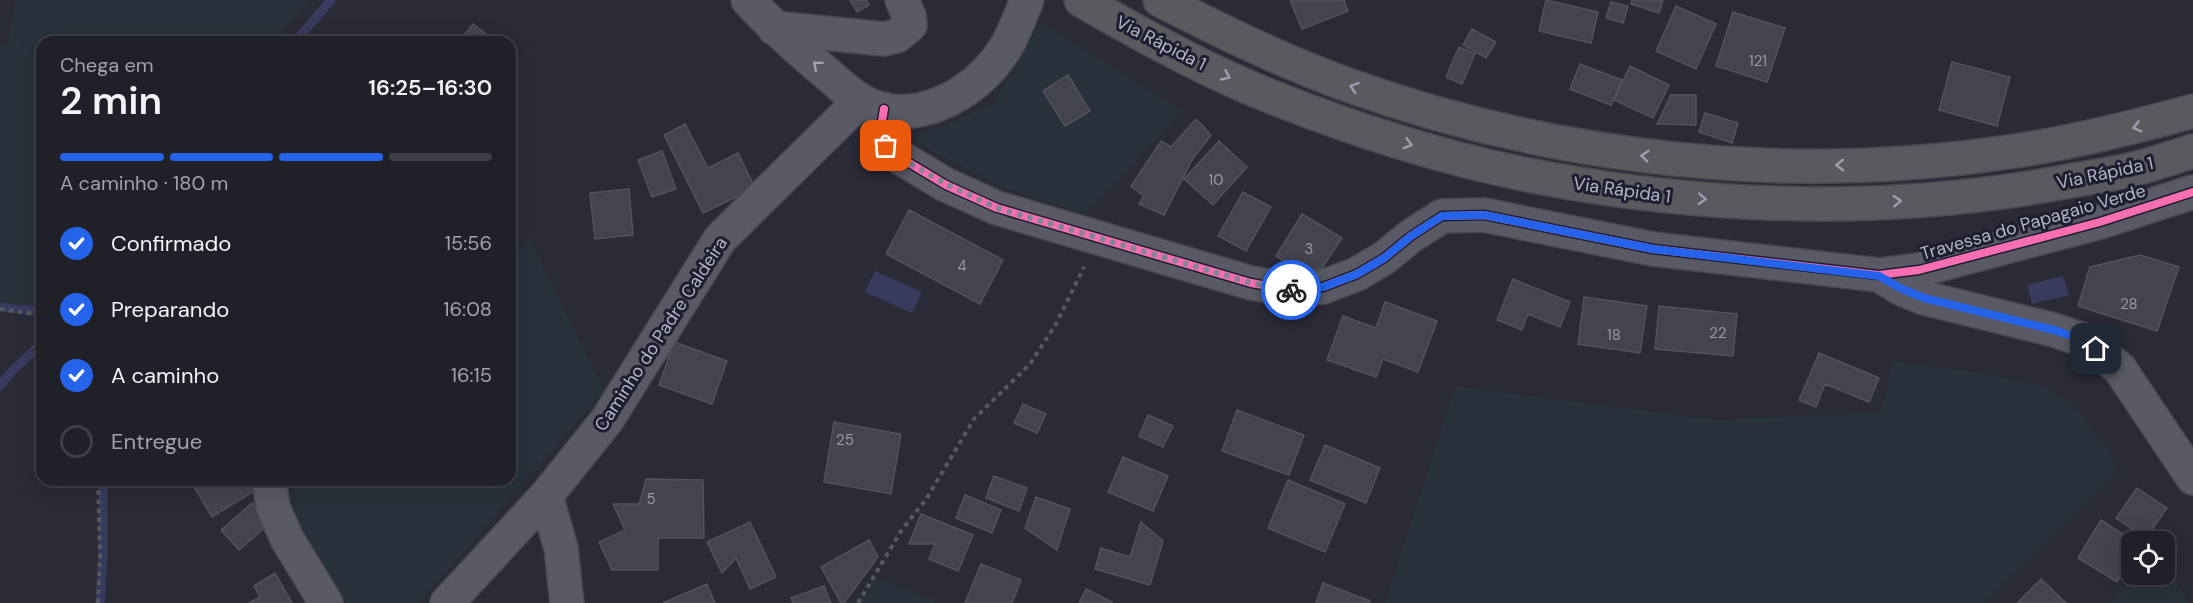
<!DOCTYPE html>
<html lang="pt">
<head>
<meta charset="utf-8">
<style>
	:root { --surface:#202029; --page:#2d2d35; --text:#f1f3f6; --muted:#a2a3a8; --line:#3d3e46; --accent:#2563eb }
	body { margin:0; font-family:"DM Sans",sans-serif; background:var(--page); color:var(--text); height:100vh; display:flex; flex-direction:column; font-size:22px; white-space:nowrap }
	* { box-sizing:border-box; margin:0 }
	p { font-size:20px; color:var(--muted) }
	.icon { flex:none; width:33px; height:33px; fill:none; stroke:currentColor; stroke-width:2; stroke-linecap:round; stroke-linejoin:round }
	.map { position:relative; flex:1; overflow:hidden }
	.sheet { position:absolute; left:36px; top:36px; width:480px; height:450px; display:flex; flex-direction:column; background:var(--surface); border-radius:18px; box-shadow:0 6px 24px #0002,0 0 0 2px var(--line) }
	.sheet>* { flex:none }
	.fabs { position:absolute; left:2121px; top:531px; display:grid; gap:12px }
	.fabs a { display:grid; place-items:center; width:54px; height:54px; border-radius:12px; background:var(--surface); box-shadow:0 6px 24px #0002,0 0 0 2px var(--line); font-size:30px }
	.pin { position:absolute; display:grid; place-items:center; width:51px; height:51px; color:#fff; margin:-26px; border-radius:12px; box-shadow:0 3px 9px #0006 }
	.courier { position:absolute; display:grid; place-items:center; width:60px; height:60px; margin:-30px; border:4px solid #2563eb; border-radius:50%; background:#fff; color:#222; box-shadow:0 2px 8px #0007 }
	.head em { font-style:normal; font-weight:600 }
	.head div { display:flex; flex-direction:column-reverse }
	.head { display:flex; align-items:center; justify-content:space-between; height:102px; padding:0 24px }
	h1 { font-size:39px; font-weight:600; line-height:45px }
	.bar { display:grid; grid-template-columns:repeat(4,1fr); gap:9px 6px; align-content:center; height:72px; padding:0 24px }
	.bar i { height:8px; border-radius:4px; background:var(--line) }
	.bar .active { background:var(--accent) }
	.bar p { grid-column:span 4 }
	ol { padding:0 24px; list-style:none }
	li { display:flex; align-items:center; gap:18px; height:66px }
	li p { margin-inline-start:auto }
	li .icon { padding:6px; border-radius:50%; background:var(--accent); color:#fff; stroke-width:4 }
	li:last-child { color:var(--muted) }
	li i { width:33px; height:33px; border:3px solid var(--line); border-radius:50% }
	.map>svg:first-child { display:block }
	.green { fill:#27323c }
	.water { fill:#383b5e }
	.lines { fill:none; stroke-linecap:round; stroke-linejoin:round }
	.stream { stroke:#383b5e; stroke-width:9 }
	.building { fill:#43444e; stroke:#52525f; stroke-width:1.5 }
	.minor-casing { stroke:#464750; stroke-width:36 }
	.highway-casing { stroke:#474753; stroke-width:36 }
	.path { stroke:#575961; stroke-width:4; stroke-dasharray:4.5 4.5; stroke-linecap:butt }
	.minor { stroke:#595a65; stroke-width:33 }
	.highway { stroke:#595a5e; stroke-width:33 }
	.cycleway-casing { stroke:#1d1f31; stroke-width:11 }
	.cycleway { stroke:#f96db3; stroke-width:8 }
	.oneway { stroke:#a2a3b3 }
	.oneway2 { stroke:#9d9ead }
	.done { stroke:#848595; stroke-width:6; stroke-dasharray:0 10.8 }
	.route { stroke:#2563eb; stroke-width:8 }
	.labels { text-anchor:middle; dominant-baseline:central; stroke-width:6; stroke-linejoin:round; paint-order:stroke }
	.number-label { font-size:15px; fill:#9899a9 }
	.street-label { font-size:18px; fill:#b4b5c7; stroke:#1d1f31 }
</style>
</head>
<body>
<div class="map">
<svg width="2193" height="603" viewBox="0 0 2193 603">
	<rect width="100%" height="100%" fill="#2a2b37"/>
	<path class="green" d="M15 0H311L274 42H42V295L26 313 0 309V45H8Z
		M1041 22 1184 111 1086 214 1004 188 908 138 948 124 992 105Z
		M530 238 604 391 419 603H347L299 540 294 484 298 480H510V259Z
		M1892 361 1982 373 2042 385 2070 401 2110 451 2118 473 1985 603H1385L1455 386 1718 420 1881 412Z
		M2165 566 2189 603H2109L2135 575 2164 574Z
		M873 577 933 599V603H858Z"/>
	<path class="water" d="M875 271 922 292 912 313 865 292Z
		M2063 276 2069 295 2032 304 2027 285Z"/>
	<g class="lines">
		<path class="stream" d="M295 42 331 0
			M0 307 42 312
			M0 386 12 371 42 343
			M100 603 103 555V480"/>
	</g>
	<path class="building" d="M850 0H866L869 5 857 12Z
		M1290 0H1344L1348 11 1302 29Z
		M1546 0 1598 12 1591 43 1539 31Z
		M1632 0H1663L1659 13 1631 4Z
		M1611 2 1628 6 1623 23 1606 18Z
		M1676 6 1716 24 1696 69 1656 51Z
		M1733 12 1785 28 1767 82 1716 66Z
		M473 24 497 42H459Z
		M1472 29 1496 42 1486 58 1463 45Z
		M1459 47 1475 54 1462 84 1446 77Z
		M1952 62 2010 77 1997 126 1939 110Z
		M1580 64 1622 80 1611 105 1570 89Z
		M1630 66 1669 85 1653 118 1614 100Z
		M1068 75 1090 111 1065 126 1043 91Z
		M1671 95H1696V125L1657 124Z
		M1705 113 1738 123 1732 143 1699 132Z
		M1196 119 1211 135 1192 160 1164 215 1139 204 1144 196 1131 186 1161 141 1171 147Z
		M685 124 708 168 738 153 755 188 703 213 664 135Z
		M1219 141 1247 167 1213 205 1184 179Z
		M662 151 676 189 652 197 638 160Z
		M629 189 633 235 595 239 590 193Z
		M1243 192 1271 207 1246 251 1218 236Z
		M909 210 1003 260 980 304 886 254Z
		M1302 214 1342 238 1322 268 1303 273 1276 256Z
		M2140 255 2179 267 2157 331 2078 306 2090 267Z
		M1513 279 1570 302 1560 327 1528 314 1522 330 1497 320Z
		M1584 297 1647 306 1640 353 1578 344Z
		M1385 302 1437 321 1418 372 1383 359 1376 377 1327 360 1343 316 1376 328Z
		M1659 306 1737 314 1733 356 1655 349Z
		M674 342 727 361 712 404 659 385Z
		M1819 353 1879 378 1869 402 1825 384 1816 407 1799 400Z
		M1023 404 1046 414 1037 433 1014 423Z
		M1237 410 1304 435 1289 475 1222 451Z
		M1148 415 1173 426 1163 447 1139 436Z
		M834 422 901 434 891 494 824 482Z
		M1325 445 1380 468 1366 503 1310 480Z
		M1123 457 1168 476 1153 511 1108 492Z
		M994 476 1027 488 1019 511 986 498Z
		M646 479 703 480 704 538H658V570H612L599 542 625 530 613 504H639Z
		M190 480H264L267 483 212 517Z
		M1288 480 1345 504 1325 552 1268 528Z
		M2137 488 2167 508 2146 538 2116 518Z
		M965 495 1001 510 992 533 956 518Z
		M1036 497 1070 509 1057 550 1025 528Z
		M252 503 270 523 239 550 221 530Z
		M921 514 973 535 958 571 929 559 935 544H909Z
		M2101 520 2135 542H2132V558L2117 582 2078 558Z
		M750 522 776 577 750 589 736 558 722 573 707 542Z
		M1141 522 1163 541 1150 585 1095 569 1101 548 1130 557Z
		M869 540 878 557 844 603H841L821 567Z
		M981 564 1021 580 1012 603H965Z
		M275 573 292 603H249L260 597 254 586Z
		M2041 579 2066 603H2017Z
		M1323 583 1370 601 1369 603H1316Z
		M707 584 715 603H663Z
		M824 586 831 603H793L791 598Z
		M1086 589 1112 602V603H1079Z"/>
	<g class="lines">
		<defs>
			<path id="minor" d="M748 0C774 28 802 53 831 77 840 85 850 94 860 100 910 131 976 95 1004 50 1014 35 1020 16 1027 0
				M774 28 884 39 897 36 910 25 909 16 902 0
				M884 109 881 127 886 146 901 158 946 185 997 208 1251 283 1290 290 1323 287 1357 274 1384 258 1411 236 1442 216 1484 215 1653 249 1879 275 1919 270 2100 222 2193 192
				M1879 275 1902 289 1924 298 2054 330 2086 341 2120 369 2193 478
				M269 480 273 507 287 539 326 603
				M546 496 561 548 567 603
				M447 603 546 496 607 420 720 239 860 101"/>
			<path id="highway" d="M1081 0C1141 35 1208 72 1272 97 1360 132 1452 161 1544 178 1716 210 1897 214 2069 181 2092 177 2115 174 2138 168 2156 163 2175 157 2193 151
				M1160 0C1221 31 1282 61 1345 84 1558 161 1792 185 2015 151 2076 142 2135 127 2193 111"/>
		</defs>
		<use href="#minor" class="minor-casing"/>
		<use href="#highway" class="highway-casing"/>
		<path class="path" d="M0 309 42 315
			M98 603 100 556 98 480
			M858 603 901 531 927 498 974 419 1030 364 1056 324 1084 267"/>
		<use href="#minor" class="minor"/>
		<use href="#highway" class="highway"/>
		<defs>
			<path id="cycleway" d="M884 109 881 127 886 146 901 158 946 185 997 208 1251 283 1290 290 1323 287 1357 274 1384 258 1411 236 1442 216 1484 215 1653 249 1879 275 1919 270 2100 222 2193 192"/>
		</defs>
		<use href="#cycleway" class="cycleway-casing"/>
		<use href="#cycleway" class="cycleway"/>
	</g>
	<defs><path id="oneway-chevron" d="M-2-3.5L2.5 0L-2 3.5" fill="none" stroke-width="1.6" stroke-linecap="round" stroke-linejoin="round" transform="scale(1.5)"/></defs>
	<use class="oneway" href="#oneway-chevron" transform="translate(817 65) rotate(-140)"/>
	<g class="oneway2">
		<use href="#oneway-chevron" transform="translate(1226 76) rotate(25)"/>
		<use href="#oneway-chevron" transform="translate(1354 87) rotate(-161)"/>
		<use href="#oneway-chevron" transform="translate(2137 127) rotate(165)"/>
		<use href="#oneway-chevron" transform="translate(1408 144) rotate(16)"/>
		<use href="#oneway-chevron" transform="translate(1645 156) rotate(-174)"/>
		<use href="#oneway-chevron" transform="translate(1840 165) rotate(180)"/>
		<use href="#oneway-chevron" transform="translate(1702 199) rotate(3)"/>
		<use href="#oneway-chevron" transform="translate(1897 201) rotate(-3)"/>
	</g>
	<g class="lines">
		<path class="done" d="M886 146 901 158 946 184 997 208 1251 283 1291 290"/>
		<path class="route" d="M1291 290 1323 287 1357 274 1384 258 1411 236 1442 216 1484 215 1653 249 1879 276 1902 289 1924 298 2054 330 2086 341 2096 349"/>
	</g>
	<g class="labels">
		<g class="number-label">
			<text x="1758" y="61">121</text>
			<text x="1216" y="180">10</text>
			<text x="1309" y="249">3</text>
			<text x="962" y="266">4</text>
			<text x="2129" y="304">28</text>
			<text x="1718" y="333">22</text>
			<text x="1614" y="335">18</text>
			<text x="845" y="440">25</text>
			<text x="651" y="499">5</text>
		</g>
		<g class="street-label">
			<text transform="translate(1161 43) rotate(27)">Via Rápida 1</text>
			<text transform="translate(2105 173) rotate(-12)">Via Rápida 1</text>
			<text transform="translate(1622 190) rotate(8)">Via Rápida 1</text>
			<text transform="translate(2033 222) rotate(-16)">Travessa do Papagaio Verde</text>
			<text transform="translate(661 334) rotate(-57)">Caminho do Padre Caldeira</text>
		</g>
	</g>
</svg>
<div class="fabs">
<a><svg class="icon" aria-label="locate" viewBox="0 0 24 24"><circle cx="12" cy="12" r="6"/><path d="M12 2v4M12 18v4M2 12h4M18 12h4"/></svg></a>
</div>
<div class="pin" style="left:886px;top:146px;background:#ea580c"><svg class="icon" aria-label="bag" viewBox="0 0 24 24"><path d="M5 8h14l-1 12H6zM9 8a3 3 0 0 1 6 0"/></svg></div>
<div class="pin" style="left:2096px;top:349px;background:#1f2937"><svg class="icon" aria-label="home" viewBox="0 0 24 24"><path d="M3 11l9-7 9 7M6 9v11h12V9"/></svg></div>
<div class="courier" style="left:1291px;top:290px"><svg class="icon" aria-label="bike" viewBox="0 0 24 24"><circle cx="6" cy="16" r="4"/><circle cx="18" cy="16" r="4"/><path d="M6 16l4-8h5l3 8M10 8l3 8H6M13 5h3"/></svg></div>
<section class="sheet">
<div class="head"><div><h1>2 min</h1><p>Chega em</p></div><em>16:25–16:30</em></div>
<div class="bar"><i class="active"></i><i class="active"></i><i class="active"></i><i></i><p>A caminho · 180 m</p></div>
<ol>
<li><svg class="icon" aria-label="check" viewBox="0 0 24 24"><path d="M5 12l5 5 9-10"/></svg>Confirmado<p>15:56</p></li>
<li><svg class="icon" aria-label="check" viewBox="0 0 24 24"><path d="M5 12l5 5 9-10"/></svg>Preparando<p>16:08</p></li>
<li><svg class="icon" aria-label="check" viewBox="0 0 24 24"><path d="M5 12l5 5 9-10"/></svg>A caminho<p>16:15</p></li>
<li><i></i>Entregue</li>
</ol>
</section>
</div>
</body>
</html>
